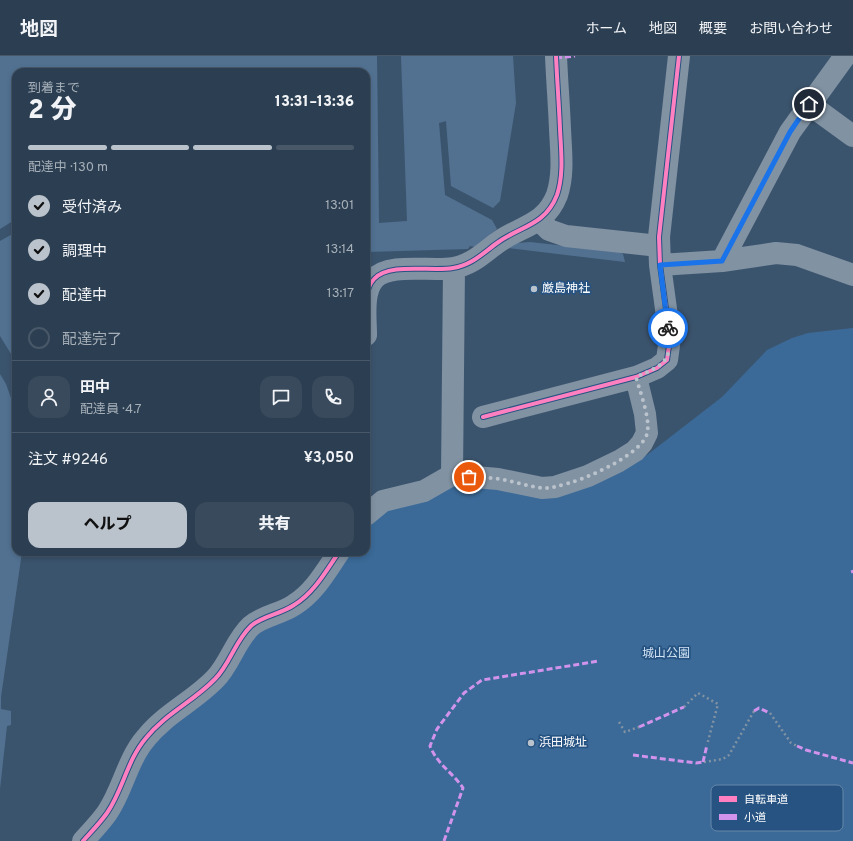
<!DOCTYPE html>
<html lang="ja">
<head>
<meta charset="utf-8">
<style>
	:root { --surface:#2c3f52; --page:#384a5c; --text:#f1f3f6; --muted:#a6afb8; --line:#485869; --accent:#bac3cc }
	body { margin:0; font-family:Overpass,"Noto Sans JP",sans-serif; background:var(--page); color:var(--text); height:100vh; display:flex; flex-direction:column; font-size:15px; white-space:nowrap }
	* { box-sizing:border-box; margin:0 }
	p { font-size:13px; color:var(--muted) }
	.icon { flex:none; width:22px; height:22px; fill:none; stroke:currentColor; stroke-width:2; stroke-linecap:round; stroke-linejoin:round }
	.map { position:relative; flex:1; overflow:hidden }
	.details { position:absolute; left:12px; top:12px; width:358px; height:488px; display:flex; flex-direction:column; background:var(--surface); border-radius:12px; box-shadow:0 2px 6px #0003,0 0 0 1px var(--line) }
	.details>* { flex:none }
	.pin { position:absolute; display:grid; place-items:center; width:34px; height:34px; color:#fff; margin:-17px; border:2px solid #fff; border-radius:50%; box-shadow:0 1px 4px #0007 }
	.courier { position:absolute; display:grid; place-items:center; width:40px; height:40px; margin:-20px; border:3px solid #1a73e8; border-radius:50%; background:#fff; color:#222; box-shadow:0 1px 5px #0007 }
	.headline em { font-style:normal; font-weight:800 }
	.headline div { display:flex; flex-direction:column-reverse }
	.headline { display:flex; align-items:center; justify-content:space-between; height:68px; padding:0 16px }
	h1 { font-size:26px; font-weight:800; line-height:30px }
	.bar { display:grid; grid-template-columns:repeat(4,1fr); gap:6px 4px; align-content:center; height:48px; padding:0 16px }
	.bar i { height:5px; border-radius:3px; background:var(--line) }
	.bar .on { background:var(--accent) }
	.bar p { grid-column:span 4 }
	.line { display:flex; align-items:center; gap:10px; padding:0 16px; border-top:1px solid var(--line) }
	.line div { flex:1 }
	.round { display:grid; place-items:center; flex:none; width:42px; height:42px; border-radius:12px; background:var(--page) }
	ol { padding:0 16px; list-style:none }
	li { display:flex; align-items:center; gap:12px; height:44px }
	li p { margin-inline-start:auto }
	li .icon { padding:4px; border-radius:50%; background:var(--accent); color:#111; stroke-width:4 }
	li:last-child { color:var(--muted) }
	li i { width:22px; height:22px; border:2px solid var(--line); border-radius:50% }
	.action { display:flex; gap:8px; margin-top:auto; padding:8px 16px }
	.action a { flex:1; height:46px; border-radius:12px; background:var(--accent); color:#111; font-size:16px; font-weight:800; line-height:46px; text-align:center }
	.action a+a { background:var(--page); color:var(--text) }
	header { display:flex; align-items:center; gap:24px; box-sizing:border-box; height:56px; padding:0 20px; background:var(--surface); border-bottom:1px solid var(--line) }
	header strong { font-size:19px }
	nav { display:flex; gap:22px; margin-inline-start:auto; font-size:14px }
	.map>svg:first-child { display:block }
	.green { fill:#3b6a98 }
	.water { fill:#527191 }
	.lines { fill:none; stroke-linecap:round; stroke-linejoin:round }
	.path { stroke:#8192a3; stroke-width:2.5; stroke-dasharray:2 3; stroke-linecap:butt }
	.minor { stroke:#8192a3; stroke-width:22 }
	.quiet { stroke:#d193ec; stroke-width:3; stroke-dasharray:6 3; stroke-linecap:butt }
	.cycleway-casing { stroke:#265382; stroke-width:6 }
	.cycleway { stroke:#ff80c0; stroke-width:4 }
	.done { stroke:#bac3cc; stroke-width:4; stroke-dasharray:0 7.2 }
	.route { stroke:#1a73e8; stroke-width:5 }
	.poi-dot { fill:#bac3cc; stroke:#265382; stroke-width:1.5 }
	.labels { text-anchor:middle; dominant-baseline:central; stroke-width:3.5; stroke-linejoin:round; paint-order:stroke }
	.poi-label { font-size:12px; fill:#fff; stroke:#265382; text-anchor:start }
	.park-label { font-size:12px; fill:#d2e4f5; stroke:#265382 }
	.key { fill:#265382; stroke:#6787a8; stroke-width:1 }
	.key-label { font-size:11px; fill:#fff }
</style>
</head>
<body>
<header>
<strong>地図</strong>
<nav><a>ホーム</a><a>地図</a><a>概要</a><a>お問い合わせ</a></nav>
</header>
<div class="map">
<svg width="853" height="785" viewBox="0 0 853 785">
	<rect width="100%" height="100%" fill="#3b546d"/>
	<path class="green" d="M853 272V785H94L137 710 161 679 245 587 346 496H366V469L374 460 449 429H505L631 407 647 399 722 341 767 294 792 282 808 277Z"/>
	<path class="water" d="M0 0H377L379 167 407 165 401 0H513L516 47 500 145 493 152 451 130 446 65 439 67 445 139 492 164 497 173 475 191 470 190 468 193 366 196V16H16V163L0 173Z
		M16 176V306L0 280V185Z
		M530 186 619 196 623 198 625 206 507 192 518 187Z
		M0 318 6 328 16 356V496H22L1 641V653L11 655V669L7 670 0 733Z"/>
	<g class="lines">
		<path class="path" d="M684 651 698 637 718 648 707 689
			M770 657 791 687 797 690
			M619 666 625 676 639 671
			M704 706 723 703 729 699 754 655"/>
		<path class="minor" d="M809 48 853 80
			M539 164 549 174 566 180 659 190
			M722 205 790 76 845 0
			M660 209 722 205 776 197 797 199 853 219
			M366 279C366 263 362 236 374 223 389 206 432 216 453 212 472 209 483 197 497 187 520 170 545 170 557 139 564 118 561 95 560 73 559 48 557 24 556 0
			M483 361 636 321 657 312 667 304 670 282 660 209 659 181 679 0
			M452 419 454 212
			M366 459 383 445 424 435 452 419 498 423 542 432 555 431 588 420 619 405 635 395 642 387 647 377 645 358 636 321
			M83 785C91 776 100 767 107 757 123 734 127 704 146 682 165 658 194 645 215 623 230 608 235 585 251 570 262 560 281 558 294 549 314 537 326 515 339 496"/>
		<path class="quiet" d="M556 2 575 0
			M852 514 853 517
			M754 655 759 652 770 657
			M639 671 684 651
			M797 690 806 694 853 707
			M633 699 696 707 704 706
			M703 706 707 689
			M444 785 463 732C453 717 437 708 430 690L437 673 464 637 482 624 599 605"/>
		<defs>
			<path id="cycleway" d="M366 279C366 263 362 236 374 223 389 206 432 216 453 212 472 209 483 197 497 187 520 170 545 170 557 139 564 118 561 95 560 73 559 48 557 24 556 0
				M483 361 636 321 657 312 667 304 670 282 660 209 659 181 679 0
				M83 785C91 776 100 767 107 757 123 734 127 704 146 682 165 658 194 645 215 623 230 608 235 585 251 570 262 560 281 558 294 549 314 537 326 515 339 496"/>
		</defs>
		<use href="#cycleway" class="cycleway-casing"/>
		<use href="#cycleway" class="cycleway"/>
	</g>
	<g class="lines">
		<path class="done" d="M469 421C479 422 489 421 499 423 513 425 527 430 541 432 565 434 640 402 647 378 651 364 640 336 636 321 664 309 673 306 668 272"/>
		<path class="route" d="M668 272 660 209 722 205 790 76 809 48"/>
	</g>
	<g class="poi-dot">
		<circle cx="534" cy="233" r="4"/>
		<circle cx="531" cy="687" r="4"/>
	</g>
	<g class="labels">
		<g class="poi-label">
			<text x="542" y="233">厳島神社</text>
			<text x="539" y="687">浜田城址</text>
		</g>
		<g class="park-label">
			<text x="666" y="598">城山公園</text>
		</g>
	</g>
	<rect x="711" y="729" width="132" height="46" rx="6" class="key"/>
	<rect x="719" y="740" width="18" height="6" fill="#ff80c0"/>
	<rect x="719" y="758" width="18" height="6" fill="#d193ec"/>
	<g class="key-label">
		<text x="744" y="747">自転車道</text>
		<text x="744" y="765">小道</text>
	</g>
</svg>
<div class="pin" style="left:469px;top:421px;background:#ea580c"><svg class="icon" aria-label="bag" viewBox="0 0 24 24"><path d="M5 8h14l-1 12H6zM9 8a3 3 0 0 1 6 0"/></svg></div>
<div class="pin" style="left:809px;top:48px;background:#1f2937"><svg class="icon" aria-label="home" viewBox="0 0 24 24"><path d="M3 11l9-7 9 7M6 9v11h12V9"/></svg></div>
<div class="courier" style="left:668px;top:272px"><svg class="icon" aria-label="bike" viewBox="0 0 24 24"><circle cx="6" cy="16" r="4"/><circle cx="18" cy="16" r="4"/><path d="M6 16l4-8h5l3 8M10 8l3 8H6M13 5h3"/></svg></div>
<section class="details">
<div class="headline"><div><h1>2 分</h1><p>到着まで</p></div><em>13:31–13:36</em></div>
<div class="bar"><i class="on"></i><i class="on"></i><i class="on"></i><i></i><p>配達中 · 130 m</p></div>
<ol>
<li><svg class="icon" aria-label="check" viewBox="0 0 24 24"><path d="M5 12l5 5 9-10"/></svg>受付済み<p>13:01</p></li>
<li><svg class="icon" aria-label="check" viewBox="0 0 24 24"><path d="M5 12l5 5 9-10"/></svg>調理中<p>13:14</p></li>
<li><svg class="icon" aria-label="check" viewBox="0 0 24 24"><path d="M5 12l5 5 9-10"/></svg>配達中<p>13:17</p></li>
<li><i></i>配達完了</li>
</ol>
<div class="line" style="height:72px"><a class="round"><svg class="icon" aria-label="person" viewBox="0 0 24 24"><circle cx="12" cy="8" r="4"/><path d="M4 21q1-7 8-7t8 7"/></svg></a><div><b>田中</b><p>配達員 · 4.7</p></div><a class="round"><svg class="icon" aria-label="chat" viewBox="0 0 24 24"><path d="M4 5h16v11H9l-5 4z"/></svg></a><a class="round"><svg class="icon" aria-label="phone" viewBox="0 0 24 24"><path d="M5 4h4l2 5-3 2q2 4 5 5l2-3 5 2v4C11 20 4 13 5 4z"/></svg></a></div>
<div class="line" style="height:52px"><div>注文 #9246</div><b>¥3,050</b></div>
<div class="action"><a>ヘルプ</a><a>共有</a></div>
</section>
</div>
</body>
</html>
